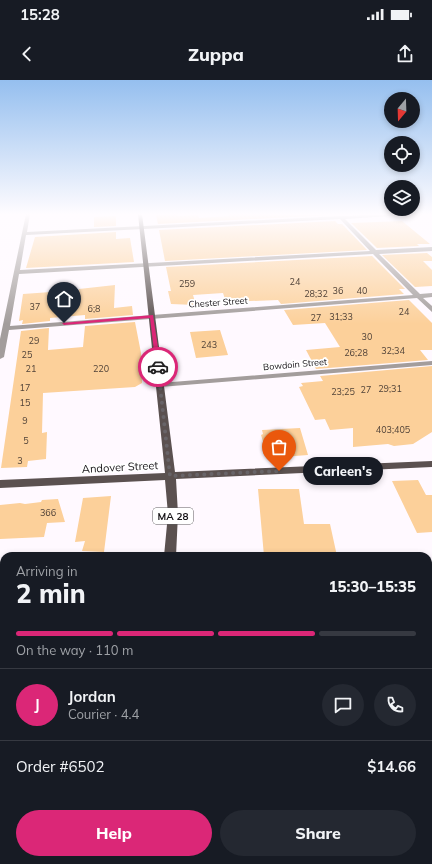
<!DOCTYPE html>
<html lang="en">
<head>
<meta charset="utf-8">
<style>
	:root { --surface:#171b24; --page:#242831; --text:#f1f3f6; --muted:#9ea1a6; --line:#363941; --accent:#db2777 }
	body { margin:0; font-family:Mulish,sans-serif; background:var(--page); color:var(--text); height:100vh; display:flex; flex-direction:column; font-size:15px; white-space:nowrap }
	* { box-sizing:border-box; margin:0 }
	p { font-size:13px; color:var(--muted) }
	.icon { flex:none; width:22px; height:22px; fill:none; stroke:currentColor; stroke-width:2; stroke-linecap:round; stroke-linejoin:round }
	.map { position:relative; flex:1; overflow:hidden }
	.panel { position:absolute; left:0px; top:472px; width:432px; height:312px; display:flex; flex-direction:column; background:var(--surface); border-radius:12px 12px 0 0; box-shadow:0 2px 6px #0003 }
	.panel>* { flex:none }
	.needle { width:26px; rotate:199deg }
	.tools { position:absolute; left:384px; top:12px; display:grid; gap:8px }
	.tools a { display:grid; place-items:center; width:36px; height:36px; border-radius:50%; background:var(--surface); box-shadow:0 2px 6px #0003; font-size:20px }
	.pin { position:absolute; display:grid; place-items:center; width:34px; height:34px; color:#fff; margin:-41px -17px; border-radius:50% 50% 50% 0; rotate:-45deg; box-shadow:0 0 4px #0007 }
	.pin .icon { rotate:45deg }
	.courier { position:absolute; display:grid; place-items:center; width:40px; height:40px; margin:-20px; border:3px solid #db2777; border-radius:50%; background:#fff; color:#222; box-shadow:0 1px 5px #0007 }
	.bubble { position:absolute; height:28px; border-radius:14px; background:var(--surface); box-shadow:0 2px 6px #0003; font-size:13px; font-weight:800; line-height:28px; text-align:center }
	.summary em { font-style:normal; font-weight:800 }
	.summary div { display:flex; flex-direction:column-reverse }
	.summary { display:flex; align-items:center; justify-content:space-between; height:68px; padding:0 16px }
	h1 { font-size:26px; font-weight:800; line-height:30px }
	.bar { display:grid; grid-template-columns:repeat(4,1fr); gap:6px 4px; align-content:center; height:48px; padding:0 16px }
	.bar i { height:5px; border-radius:3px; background:var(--line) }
	.bar .active { background:var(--accent) }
	.bar p { grid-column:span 4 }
	.line { display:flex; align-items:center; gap:10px; padding:0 16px; border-top:1px solid var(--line) }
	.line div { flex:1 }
	.round { display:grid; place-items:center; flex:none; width:42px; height:42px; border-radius:21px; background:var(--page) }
	.action { display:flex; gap:8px; margin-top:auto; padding:8px 16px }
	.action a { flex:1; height:46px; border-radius:24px; background:var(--accent); color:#fff; font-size:16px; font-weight:800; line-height:46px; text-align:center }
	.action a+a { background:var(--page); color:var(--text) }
	.status { display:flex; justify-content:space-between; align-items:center; height:28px; padding:0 20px; background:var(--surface); direction:ltr }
	.status svg { height:11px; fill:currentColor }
	header { display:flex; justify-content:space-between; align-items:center; height:52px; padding:0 16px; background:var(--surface); font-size:18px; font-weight:800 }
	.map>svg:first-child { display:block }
	.building { fill:#fcd09a }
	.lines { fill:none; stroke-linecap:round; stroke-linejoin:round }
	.minor { fill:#a39d9c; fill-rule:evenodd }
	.major { fill:#5b5150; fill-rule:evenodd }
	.rail { stroke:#3f3b40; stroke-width:5; stroke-dasharray:12 12; stroke-linecap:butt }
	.route { fill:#db2777 }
	.done { stroke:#686468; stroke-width:4; stroke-dasharray:0 7.2 }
	.labels { text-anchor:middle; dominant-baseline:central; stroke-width:3.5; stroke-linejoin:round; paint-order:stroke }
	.number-label { font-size:9px; fill:#504238 }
	.far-street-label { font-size:9px; fill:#161317; stroke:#fff }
	.shield { fill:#fff; stroke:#5c5a5d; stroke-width:1 }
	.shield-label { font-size:10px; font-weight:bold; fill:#161317 }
	.street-label { font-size:11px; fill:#161317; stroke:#fff }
</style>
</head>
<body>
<div class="status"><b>15:28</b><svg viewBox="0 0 49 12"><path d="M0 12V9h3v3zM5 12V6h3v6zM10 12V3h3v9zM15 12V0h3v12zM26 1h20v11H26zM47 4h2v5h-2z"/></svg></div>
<header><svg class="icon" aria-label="back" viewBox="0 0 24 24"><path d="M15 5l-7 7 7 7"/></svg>Zuppa<svg class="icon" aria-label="share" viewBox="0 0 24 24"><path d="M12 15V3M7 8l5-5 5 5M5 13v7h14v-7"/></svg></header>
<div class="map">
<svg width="432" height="784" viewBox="0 0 432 784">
	<rect width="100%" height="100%" fill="#fff9ff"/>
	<path class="building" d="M177 134 178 136 198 135 199 138 229 136 228 134 330 135 158 144 156 135Z
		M116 136V146L94 147V137Z
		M335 141 338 144H342L367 170 165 181 159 150Z
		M402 141 430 164H417L419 166 377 168 351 143Z
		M116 152V159L130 158 134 182 26 188 35 157Z
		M427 173 432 177V181H423L432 190V206L415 207 382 175Z
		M372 176 405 209H399L404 214 281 224 278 220 226 222 223 213 193 215 196 225 171 224 168 211H171L166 187Z
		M115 205 114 228 132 226 133 235 85 239V235L50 238V241L22 244 23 240 19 241 23 214 51 212 52 225 77 222 79 209Z
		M409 220 432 243V270H420L428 280 316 289 306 270 340 267 325 243 293 245 284 230Z
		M135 242 141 273 142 303 135 307 43 313 42 353 47 352 46 379 28 381 27 387 1 388 21 251 49 248 48 270 83 267 85 246Z
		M220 250 228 275 196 278 190 252Z
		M432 286V352L413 364 394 366 388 364 353 367V348L330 350 325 339 315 340 299 307 303 306 301 303 323 301 320 296Z
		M300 348 308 375 268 378 261 355 263 354 262 350Z
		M418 400 426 415H432V452L417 453 392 401Z
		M258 409H299L304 444H330L337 476H264Z
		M111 416 104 472 82 471 85 461 75 462 83 418Z
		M58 419 65 442 47 443 44 457 0 459V425L20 423 25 424 41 422 42 420Z"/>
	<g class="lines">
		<path class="minor" d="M26 134H30L27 152 340 136 420 134 345 139 376 170 432 167V171L379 174 420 214 432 213V217L423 218 432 226V232L417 218 9 250 4 277 0 279V259ZM340 139 370 171 20 190 26 155ZM373 174 413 215 10 246 19 194Z
			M432 281V285L160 307 156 305 160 303Z
			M432 621V635L428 636V622Z"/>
		<path class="major" d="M138 134H142L175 392 432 381V387L176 399 178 434 176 476H164L168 434 165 400 0 408V400L165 393Z
			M135 780H153L152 784H134Z"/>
		<path class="rail" d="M428 774 432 771
			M417 784 421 780"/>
	</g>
	<linearGradient id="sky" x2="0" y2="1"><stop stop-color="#95bfef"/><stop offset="0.55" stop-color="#fffcff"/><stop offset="1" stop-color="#fffcff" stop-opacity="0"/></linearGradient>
	<rect width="432" height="244" fill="url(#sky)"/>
	<path class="route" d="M153 235 161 287 158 289 156 287 150 238 64 245 62 243Z"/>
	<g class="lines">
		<path class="done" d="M158 287 170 396 279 391"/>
	</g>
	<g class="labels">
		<g class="number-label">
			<text x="295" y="201">24</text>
			<text x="187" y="203">259</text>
			<text x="338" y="210">36</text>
			<text x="362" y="210">40</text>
			<text x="316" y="213">28;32</text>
			<text x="35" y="226">37</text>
			<text x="94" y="228">6;8</text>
			<text x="404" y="231">24</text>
			<text x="341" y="236">31;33</text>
			<text x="316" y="237">27</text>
			<text x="367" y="256">30</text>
			<text x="34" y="260">29</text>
			<text x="209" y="264">243</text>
			<text x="393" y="270">32;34</text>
			<text x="356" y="272">26;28</text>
			<text x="27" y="274">25</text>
			<text x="31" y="288">21</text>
			<text x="101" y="288">220</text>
			<text x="25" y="307">17</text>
			<text x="390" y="308">29;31</text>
			<text x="366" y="309">27</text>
			<text x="343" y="311">23;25</text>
			<text x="25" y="322">15</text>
			<text x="25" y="340">9</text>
			<text x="393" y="349">403;405</text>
			<text x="26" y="360">5</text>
			<text x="20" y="380">3</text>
			<text x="48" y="432">366</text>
		</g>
		<g class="far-street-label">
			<text transform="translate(218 222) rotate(-4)">Chester Street</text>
			<text transform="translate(295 284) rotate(-5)">Bowdoin Street</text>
		</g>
		<rect class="shield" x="153" y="428" width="40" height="16" rx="3"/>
		<g class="shield-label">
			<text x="173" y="436">MA 28</text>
		</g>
		<g class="street-label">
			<text transform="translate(120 387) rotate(-3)">Andover Street</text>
		</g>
	</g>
</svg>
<div class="tools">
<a><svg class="needle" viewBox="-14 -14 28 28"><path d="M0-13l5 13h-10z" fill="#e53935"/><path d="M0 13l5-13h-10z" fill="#9ea1a6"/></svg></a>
<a><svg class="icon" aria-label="locate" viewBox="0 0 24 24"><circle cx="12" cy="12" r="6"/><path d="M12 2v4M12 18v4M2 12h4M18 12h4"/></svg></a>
<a><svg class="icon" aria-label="layers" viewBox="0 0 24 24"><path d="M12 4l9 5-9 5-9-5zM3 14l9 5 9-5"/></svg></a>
</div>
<div class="pin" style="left:279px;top:391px;background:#ea580c"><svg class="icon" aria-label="bag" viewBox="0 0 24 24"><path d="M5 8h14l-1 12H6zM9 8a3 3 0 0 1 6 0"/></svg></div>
<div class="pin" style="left:64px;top:243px;background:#1f2937"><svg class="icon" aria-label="home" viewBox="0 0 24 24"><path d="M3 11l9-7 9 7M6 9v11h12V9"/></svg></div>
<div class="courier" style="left:158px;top:287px"><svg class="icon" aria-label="car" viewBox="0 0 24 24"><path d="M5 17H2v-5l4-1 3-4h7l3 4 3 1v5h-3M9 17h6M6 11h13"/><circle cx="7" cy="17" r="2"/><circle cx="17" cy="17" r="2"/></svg></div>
<div class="bubble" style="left:303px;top:377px;width:80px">Carleen's</div>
<section class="panel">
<div class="summary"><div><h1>2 min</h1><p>Arriving in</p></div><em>15:30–15:35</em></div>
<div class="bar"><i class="active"></i><i class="active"></i><i class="active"></i><i></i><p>On the way · 110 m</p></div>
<div class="line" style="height:72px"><b class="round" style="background:var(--accent);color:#fff">J</b><div><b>Jordan</b><p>Courier · 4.4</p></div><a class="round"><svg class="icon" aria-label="chat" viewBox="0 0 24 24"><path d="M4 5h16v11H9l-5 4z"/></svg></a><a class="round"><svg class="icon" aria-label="phone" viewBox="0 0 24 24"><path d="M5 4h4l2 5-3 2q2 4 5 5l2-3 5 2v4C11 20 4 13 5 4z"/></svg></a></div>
<div class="line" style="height:52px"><div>Order #6502</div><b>$14.66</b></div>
<div class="action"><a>Help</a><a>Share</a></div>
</section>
</div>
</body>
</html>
